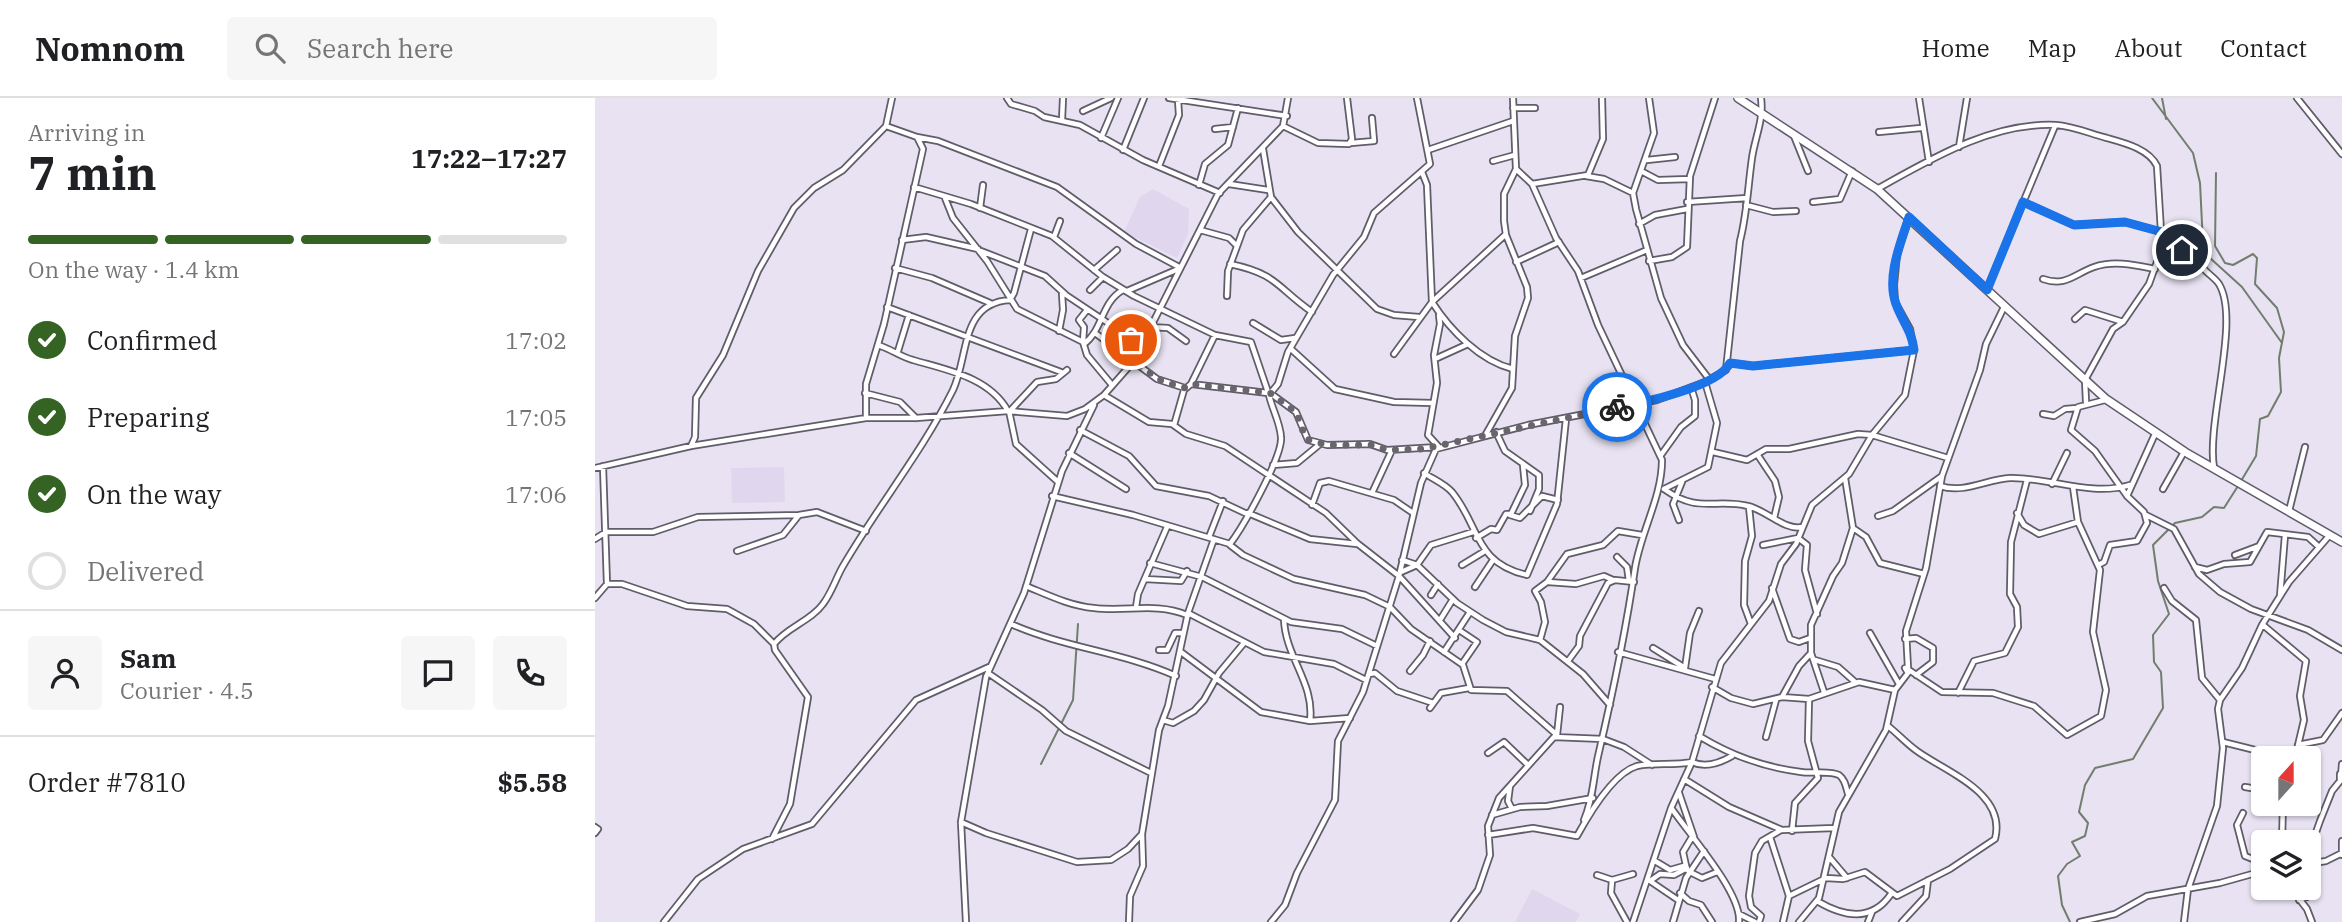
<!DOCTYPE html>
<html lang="en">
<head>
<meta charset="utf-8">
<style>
	:root { --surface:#fff; --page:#f6f6f6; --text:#202124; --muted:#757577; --line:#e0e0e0; --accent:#356323 }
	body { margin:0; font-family:"IBM Plex Serif",serif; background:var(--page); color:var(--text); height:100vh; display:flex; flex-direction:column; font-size:26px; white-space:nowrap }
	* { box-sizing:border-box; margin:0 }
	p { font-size:23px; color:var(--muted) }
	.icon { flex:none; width:38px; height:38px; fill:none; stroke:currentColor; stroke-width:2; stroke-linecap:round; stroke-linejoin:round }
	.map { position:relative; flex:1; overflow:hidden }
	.side { display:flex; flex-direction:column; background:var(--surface); width:595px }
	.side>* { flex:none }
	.needle { width:46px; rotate:21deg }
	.tools { position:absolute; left:1656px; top:648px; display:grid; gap:14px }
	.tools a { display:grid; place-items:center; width:70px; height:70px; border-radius:7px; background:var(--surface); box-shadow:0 2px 5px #0004; font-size:35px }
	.pin { position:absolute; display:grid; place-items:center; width:60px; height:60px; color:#fff; margin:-30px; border:4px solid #fff; border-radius:50%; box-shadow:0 2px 7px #0007 }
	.courier { position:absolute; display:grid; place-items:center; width:70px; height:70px; margin:-35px; border:5px solid #1a73e8; border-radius:50%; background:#fff; color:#222; box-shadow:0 2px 9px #0007 }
	.summary em { font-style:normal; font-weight:700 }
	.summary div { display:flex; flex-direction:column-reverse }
	.summary { display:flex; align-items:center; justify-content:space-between; height:119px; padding:0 28px }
	h1 { font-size:46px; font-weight:700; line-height:52px }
	.bar { display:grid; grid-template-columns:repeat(4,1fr); gap:10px 7px; align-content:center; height:84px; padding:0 28px }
	.bar i { height:9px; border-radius:5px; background:var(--line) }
	.bar .current { background:var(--accent) }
	.bar p { grid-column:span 4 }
	.line { display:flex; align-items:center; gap:18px; padding:0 28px; border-top:2px solid var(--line) }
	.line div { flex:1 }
	.round { display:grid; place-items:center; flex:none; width:74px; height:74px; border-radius:7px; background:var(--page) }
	ol { padding:0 28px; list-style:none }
	li { display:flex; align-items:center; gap:21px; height:77px }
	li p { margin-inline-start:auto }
	li .icon { padding:7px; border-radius:50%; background:var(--accent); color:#fff; stroke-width:4 }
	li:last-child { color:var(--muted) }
	li i { width:38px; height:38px; border:4px solid var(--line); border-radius:50% }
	header { display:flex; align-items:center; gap:42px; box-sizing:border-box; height:98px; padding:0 35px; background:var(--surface); border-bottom:2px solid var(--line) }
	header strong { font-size:33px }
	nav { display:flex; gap:38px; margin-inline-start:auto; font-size:24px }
	.search { width:490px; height:63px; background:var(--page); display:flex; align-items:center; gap:18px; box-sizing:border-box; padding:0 24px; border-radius:7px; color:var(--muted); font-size:26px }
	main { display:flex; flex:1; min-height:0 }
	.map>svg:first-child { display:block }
	.built { fill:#e0d7ef }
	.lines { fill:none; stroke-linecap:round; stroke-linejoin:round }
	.stream { stroke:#717e6e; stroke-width:2 }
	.minor-casing { stroke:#615c6a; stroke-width:8 }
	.highway-casing { stroke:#615c6a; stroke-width:10 }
	.minor { stroke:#fff; stroke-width:4.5 }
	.highway { stroke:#fff; stroke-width:7 }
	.done { stroke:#69656f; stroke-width:7; stroke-dasharray:0 12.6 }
	.route { stroke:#1a73e8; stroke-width:9 }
</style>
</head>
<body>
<header>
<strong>Nomnom</strong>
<div class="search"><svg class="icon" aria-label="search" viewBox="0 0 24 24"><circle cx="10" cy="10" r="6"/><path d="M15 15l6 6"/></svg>Search here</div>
<nav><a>Home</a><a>Map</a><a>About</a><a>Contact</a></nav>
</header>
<main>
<section class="side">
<div class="summary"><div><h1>7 min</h1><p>Arriving in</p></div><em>17:22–17:27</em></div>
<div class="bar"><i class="current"></i><i class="current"></i><i class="current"></i><i></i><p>On the way · 1.4 km</p></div>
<ol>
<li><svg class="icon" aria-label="check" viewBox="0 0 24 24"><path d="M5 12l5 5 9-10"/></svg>Confirmed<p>17:02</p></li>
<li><svg class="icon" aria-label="check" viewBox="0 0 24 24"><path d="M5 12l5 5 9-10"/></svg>Preparing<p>17:05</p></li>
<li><svg class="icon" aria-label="check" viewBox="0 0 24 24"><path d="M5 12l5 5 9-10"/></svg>On the way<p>17:06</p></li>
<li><i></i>Delivered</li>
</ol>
<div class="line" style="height:126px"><a class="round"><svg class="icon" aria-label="person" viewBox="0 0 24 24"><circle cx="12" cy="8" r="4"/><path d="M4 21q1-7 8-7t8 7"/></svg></a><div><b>Sam</b><p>Courier · 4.5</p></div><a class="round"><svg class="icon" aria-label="chat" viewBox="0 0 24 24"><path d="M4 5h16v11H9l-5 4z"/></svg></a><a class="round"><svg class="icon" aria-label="phone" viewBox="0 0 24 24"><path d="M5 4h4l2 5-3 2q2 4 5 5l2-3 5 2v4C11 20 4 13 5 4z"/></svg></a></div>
<div class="line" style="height:91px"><div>Order #7810</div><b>$5.58</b></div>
</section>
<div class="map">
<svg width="1747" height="824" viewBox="0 0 1747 824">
	<rect width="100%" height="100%" fill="#e8e2f2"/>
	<path class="built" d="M558 91 594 111 593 136 582 160 529 134 545 99Z
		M189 369 190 404 137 405 136 370Z
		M937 791 985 816 981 824H920Z"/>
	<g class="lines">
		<path class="stream" d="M1557 0 1598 55 1605 85 1608 146 1615 160 1647 189 1687 245
			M1567 0 1571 21
			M1621 75 1620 148 1630 165 1638 167 1658 156 1662 160 1660 186 1682 210 1689 234 1684 260 1686 294 1673 318 1665 321 1661 358 1646 383
			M446 666 478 602 483 526
			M1475 824 1467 807 1463 778 1472 766 1485 758 1477 744 1490 738 1493 725 1484 714 1490 687 1500 670 1538 661 1568 610 1566 574 1559 564 1558 537 1574 516 1563 483 1558 447 1580 425 1607 419 1619 409 1629 410 1643 388"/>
		<defs>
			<path id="minor" d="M412 0 416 6 440 13 449 19 485 27 548 62 625 95
				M574 0 692 18
				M918 0 921 71 937 86 961 140 983 173 1003 227 1067 362C1067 399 1046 433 1040 470 1031 532 1018 594 1004 654 998 678 999 699 989 722
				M1054 0 1059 35 1038 95 1041 111 1066 200 1088 247 1114 281
				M1324 0 1334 64
				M1702 0 1747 56
				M918 10H940
				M488 13 516 0
				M467 22 468 0
				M688 28 723 45 754 46 757 41 752 0
				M620 31 638 29
				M1284 34 1326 30
				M1199 38 1213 73
				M322 39 343 43 462 89 541 146 584 169
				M506 40 523 0
				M756 45 779 43 777 20
				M1364 49 1372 0
				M668 51 676 99 703 134 782 211 799 217 824 219
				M528 52 549 0
				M833 52 918 23
				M1052 62 1080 59
				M898 63 920 57
				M564 68 584 17 583 2
				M1046 73 1063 82 1095 81
				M827 74 832 87 837 204C855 232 885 263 918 271
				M991 78 1009 81 1038 95
				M634 86 673 92
				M937 86 993 77 1008 41 1007 0
				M604 87 610 66 633 47 643 10
				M319 89 376 106 457 138 508 179 539 198 620 237 656 244 674 297
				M1282 91C1336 61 1397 24 1461 27 1478 28 1496 36 1512 40 1530 45 1554 51 1562 68L1567 150 1554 186 1528 224 1518 231 1490 282 1491 304
				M350 100 358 120 392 163 422 211 488 244 492 257 517 287
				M1092 104 1152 100
				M1218 104 1245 101 1257 73
				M1428 104 1479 127 1530 124 1567 134
				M1151 107 1178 114 1201 113
				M385 110 388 87
				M1044 126 1060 117 1092 111
				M605 132 634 140 641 147
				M459 139 465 123
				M307 142 331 139 383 151
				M1567 150C1588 150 1595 156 1609 171 1613 176 1620 180 1624 186 1646 222 1611 324 1619 370
				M386 153 450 178 471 197 546 247
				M1054 163 1077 159 1092 149 1095 78 1120 0
				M921 164 964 144
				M635 166C683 176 681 189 717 214
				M300 170 337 180 395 205
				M499 172 522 152
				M986 180 1052 152
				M1448 181C1471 189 1479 176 1499 169 1519 162 1540 167 1560 171
				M1392 191 1460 28
				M495 192 508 179
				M532 193 581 172
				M632 198 633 173 648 132 676 99
				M292 209 466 274
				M1480 221 1490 212 1528 224
				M658 225 686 242 700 240
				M555 229 573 230 591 243
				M464 233 468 212 467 196
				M500 235 562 281 590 290
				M488 244 489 229 484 222 492 212
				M489 246C508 232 506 204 528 192
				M283 247C296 251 306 259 318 262 352 272 394 279 413 313
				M696 251 740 291 799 304 838 305
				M303 253 314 217
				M799 256 837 204 910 137
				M840 261 873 246
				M1135 265 1158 268 1319 252
				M596 286 673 295
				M270 295 305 304 321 320
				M675 295 701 314 713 342 732 347 775 346 792 352 843 349
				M509 297 554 324 577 326 591 336 630 348 731 415 763 446 804 478 860 540
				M414 313 421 346 462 383
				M415 313 442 284 461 281 472 272
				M1448 316 1459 318 1470 311 1482 310
				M271 320V286L289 226 328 51 322 39 291 28 297 0
				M579 327 589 292 596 286 620 237
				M485 332 534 358 561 388 614 398 652 416
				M901 334 910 353 944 377V391L935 413
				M891 336 917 290 920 238 933 200 932 189 911 137 909 123V96L921 71
				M96 348 100 339 101 300 128 257 163 173 199 110 219 90 248 72 291 28
				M843 348 833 337 842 285 839 257 845 226 844 217
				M1118 354 1152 362 1171 351H1194L1263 336 1277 337 1353 360
				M474 355 531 391
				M1162 356 1180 383 1184 399 1179 420
				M1066 357 1086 329 1100 318V302L1096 289
				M678 367 702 365 725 346
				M0 370 96 348 271 320H321L413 313 472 318 490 311 509 297 538 264 623 96 688 28 693 0
				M829 375C838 381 850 386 857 394 885 428 879 465 932 477L962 406 971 321
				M1250 380 1258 430 1271 439 1285 465 1329 476
				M1457 386 1472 355
				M1345 388C1369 396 1392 381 1415 380 1455 379 1495 399 1535 387
				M1069 391C1104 416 1119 400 1153 408 1171 412 1190 433 1207 429
				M1069 391 1113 369 1122 325 1110 284
				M1568 391 1589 354
				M777 395 797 352
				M457 398 538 417 635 446C648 429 688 358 686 339 685 324 677 311 674 297L683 286 693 254 738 177 769 139 779 115 835 66 822 0
				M1532 398 1560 336
				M717 407 725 385 734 383 799 402 818 415
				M1154 409 1157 438 1150 463 1149 507 1156 526
				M1694 413 1710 349
				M653 415 715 441 762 446
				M1422 415 1429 427 1444 436 1483 424
				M915 417 925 420 947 398 963 402
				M1551 417 1579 431 1604 476 1625 494 1656 511 1713 532 1747 552
				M1283 418 1298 413 1347 378
				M1084 422 1078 406 1087 384
				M614 439 628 403
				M881 440 896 431 902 432 911 416H916L930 387 928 367
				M0 441 11 434H58L103 419 204 417
				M635 447 648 457 699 481 770 497 795 509 816 531 868 567 876 592 912 593 962 637
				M1168 447 1203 440 1212 447 1210 472 1222 516
				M142 453 188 437 204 417 222 414 271 433
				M1640 457 1664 448
				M1022 459 1032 469 1034 483
				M807 462 822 467 862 505 888 522 911 534 945 542 988 576 1015 607
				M555 465 607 479 696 524 747 531 782 548
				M867 467 890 453
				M1503 467 1509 464 1515 447 1542 443 1552 425 1549 414 1532 398 1500 353 1476 332 1483 309 1510 302
				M1600 469 1612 472 1629 466 1655 464 1672 434 1713 439 1724 449
				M806 474 822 467 836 447 878 434
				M550 481 586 483 592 473
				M953 484 981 486 1009 478 1018 482
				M12 486H27L92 508 132 511 159 526 179 546
				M431 488C453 497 475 508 499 510 532 514 561 504 592 517
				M880 489 898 462
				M1177 490 1195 541 1204 544 1215 540
				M1569 490 1577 503 1601 522 1607 580 1625 602
				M836 497 843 486
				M1685 498 1690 437
				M0 500 12 486 8 368
				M541 509 543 496 572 429
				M593 515 669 554 739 566 771 582
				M689 521C690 559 720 585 715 623
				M845 522 858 501
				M416 526C470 550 528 554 581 578
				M1668 527 1711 563 1705 598 1709 622 1700 660
				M864 532 882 544 867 566
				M1275 535 1304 586
				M1310 541 1321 540 1338 550V564L1321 577
				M945 542 950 524 946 504 940 493 952 484 972 456 1008 447 1023 433 1047 437
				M1058 550 1090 570
				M564 552H572L580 535H588
				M586 554 666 614 715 623 755 620
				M849 554 875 514
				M1023 554 1120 581
				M1220 562 1243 569 1260 584
				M973 563 984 548 985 538 1013 485 1020 482 1039 484
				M1090 570 1095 535 1104 513
				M1314 572 1347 594 1398 595 1439 608 1472 637 1506 618 1511 592 1498 534 1505 472 1483 424 1478 389
				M815 573 828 557 835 543
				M393 575 447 612 471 633 556 675
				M774 576 780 575 802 593 838 605
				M1117 589 1136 600 1158 606 1187 599 1214 601 1264 584 1300 592
				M1229 594 1216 555V527L1238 478 1247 465 1258 430
				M1363 595 1379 563 1410 555 1423 529 1422 509 1415 496 1416 444 1432 382
				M1187 599 1204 568 1216 555
				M835 610 846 595 874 590
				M568 622 578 625 599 613 609 602 624 575 649 545
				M962 637 965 609
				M1104 638C1137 658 1168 669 1206 674 1218 676 1234 672 1244 677 1250 681 1251 689 1253 696
				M1171 639 1181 602
				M1628 644 1688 659H1700
				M1703 647 1728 642 1747 615
				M893 655 909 644 932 666
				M1746 678 1747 666
				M1089 681 1134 709 1187 732 1239 730
				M915 688 913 703 917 711
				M1650 689 1668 692
				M1084 695 1099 739
				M1077 711C1094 736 1147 795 1144 824
				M1648 715 1642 727 1650 758 1668 765
				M897 717 925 709 952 708 998 700
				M366 724 391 735 482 764 516 762 533 751 547 736
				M0 729 3 731 0 735
				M1197 733 1200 705 1223 680 1213 643 1214 601
				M893 737 938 730 982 738C993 718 1018 675 1042 668 1060 664 1079 668 1097 664 1110 670 1125 665 1137 658
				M1175 739 1194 798 1188 824
				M177 741 195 706 213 599 180 552 179 546C192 529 216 523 228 506 237 494 241 480 248 468 283 408 327 354 358 292 374 258 365 205 415 202L419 195 436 131
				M1687 744 1688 705
				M1747 757V743
				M1235 760 1252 780
				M1060 763 1075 772 1089 768
				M1713 766 1731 763 1747 755
				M1717 766 1718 743 1725 723 1737 693 1745 683V676
				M1092 772 1088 754 1097 739
				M1095 774 1107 780 1122 774
				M1002 777 1017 782 1038 776
				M1017 782 1016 795 1032 824
				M1055 783 1065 776 1079 777 1092 770
				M1055 783 1083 802
				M1695 789 1712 811 1717 824
				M1085 795 1094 803 1106 807 1117 824
				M1194 798 1231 780 1248 781 1270 774 1302 798 1355 771 1400 741C1412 695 1351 674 1322 653 1312 646 1303 636 1293 628
				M1704 802 1712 799 1720 786
				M1222 803C1249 819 1277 824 1296 796
				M1144 816 1160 824
				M69 824 103 781 148 751 217 726 321 602 394 569
				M371 824 366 724 391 579 429 495 467 373 499 307
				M534 824 535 798 548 768 547 736 564 632 573 608 593 515 619 441
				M676 824 690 807 702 775 740 702 743 643 768 594 804 478 826 385 841 351 933 327 1062 302 1110 284 1131 272 1145 143C1152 116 1153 88 1157 60 1160 39 1169 22 1166 0
				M859 824 883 792 895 757 893 728 904 700 959 639 1008 641 1029 649 1057 667
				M1038 824 1076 710 1097 664 1126 565 1174 503 1186 466 1201 446 1217 407 1254 376 1277 337 1310 297 1319 252 1315 231 1300 204 1299 187 1302 156 1314 120
				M1078 824 1091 780 1109 753
				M1164 824 1166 818 1156 809 1154 798 1160 755 1167 743 1186 732
				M1204 824 1224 800 1244 714 1291 632 1300 592 1313 575 1310 570H1313L1311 533 1331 470 1347 378 1385 272 1391 246 1409 209
				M1273 824 1277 814
				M1307 824 1331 798 1333 782
				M1485 824 1520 816 1552 798 1625 785 1668 773
				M1589 824 1593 791 1622 708 1628 650 1623 611 1625 602 1647 570 1667 527 1694 484 1734 438"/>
			<path id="highway" d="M1143 0 1282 91 1511 301 1590 354 1747 444"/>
		</defs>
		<use href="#minor" class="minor-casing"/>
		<use href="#highway" class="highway-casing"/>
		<use href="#minor" class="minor"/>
		<use href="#highway" class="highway"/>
	</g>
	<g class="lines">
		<path class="done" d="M536 242 546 247 538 264 567 283 590 290 596 286 675 295 701 314 711 341 732 347H779L792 352 828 351 1022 309"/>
		<path class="route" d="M1022 309C1047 305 1123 289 1135 265L1158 268 1319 252C1317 233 1307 223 1301 206 1291 179 1306 144 1314 119L1392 192 1428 104 1479 127 1530 124 1567 134V150L1587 152"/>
	</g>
</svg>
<div class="tools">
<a><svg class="needle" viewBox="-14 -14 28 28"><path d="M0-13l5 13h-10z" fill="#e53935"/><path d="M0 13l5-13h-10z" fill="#757577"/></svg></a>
<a><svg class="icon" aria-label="layers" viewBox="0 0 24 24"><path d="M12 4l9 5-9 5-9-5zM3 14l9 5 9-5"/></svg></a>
</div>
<div class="pin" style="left:536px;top:242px;background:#ea580c"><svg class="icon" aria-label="bag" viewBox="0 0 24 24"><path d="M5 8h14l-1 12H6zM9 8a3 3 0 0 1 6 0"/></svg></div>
<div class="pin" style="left:1587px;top:152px;background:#1f2937"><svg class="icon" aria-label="home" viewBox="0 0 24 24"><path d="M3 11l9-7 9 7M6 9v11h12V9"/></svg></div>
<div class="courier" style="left:1022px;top:309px"><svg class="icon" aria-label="bike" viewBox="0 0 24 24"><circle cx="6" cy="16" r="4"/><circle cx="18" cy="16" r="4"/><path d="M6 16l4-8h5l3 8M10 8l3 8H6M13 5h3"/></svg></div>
</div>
</main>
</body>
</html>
